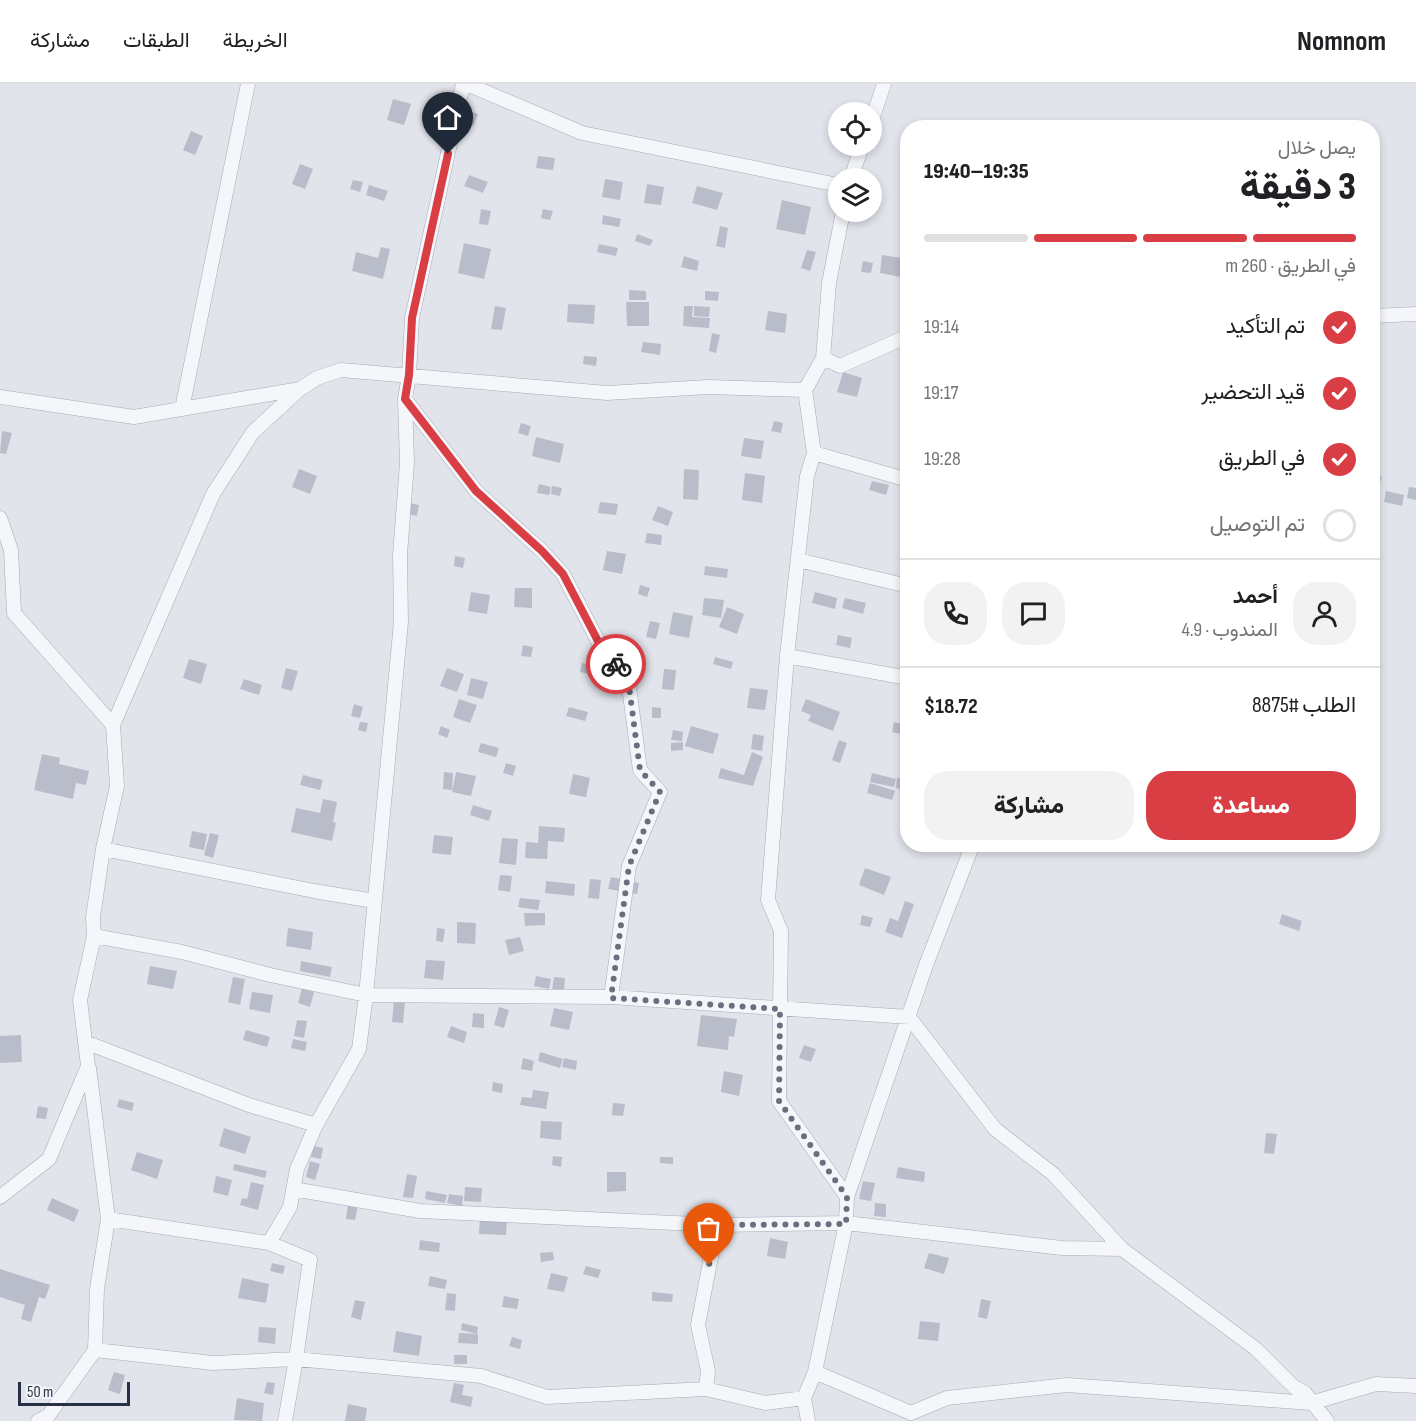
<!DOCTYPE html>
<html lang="ar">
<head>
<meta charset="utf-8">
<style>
	:root { --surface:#fff; --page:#f2f2f2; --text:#202124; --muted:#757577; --line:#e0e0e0; --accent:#d93e45 }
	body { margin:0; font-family:"Sofia Sans Condensed",Vazirmatn,sans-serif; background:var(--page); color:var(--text); direction:rtl; height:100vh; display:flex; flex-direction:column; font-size:22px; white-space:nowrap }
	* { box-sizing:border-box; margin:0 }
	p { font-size:20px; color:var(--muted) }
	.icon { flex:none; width:33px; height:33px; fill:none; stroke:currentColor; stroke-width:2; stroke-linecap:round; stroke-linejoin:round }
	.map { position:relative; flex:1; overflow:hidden; direction:ltr }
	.panel { position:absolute; left:900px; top:36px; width:480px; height:732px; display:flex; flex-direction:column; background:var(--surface); border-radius:24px; box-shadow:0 3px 9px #0003; direction:rtl }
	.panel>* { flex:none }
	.controls { position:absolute; left:828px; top:18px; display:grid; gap:12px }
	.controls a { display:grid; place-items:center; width:54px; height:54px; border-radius:50%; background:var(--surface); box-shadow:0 3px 9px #0003; font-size:30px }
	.scale { position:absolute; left:18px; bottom:15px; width:112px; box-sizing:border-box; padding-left:6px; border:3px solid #283045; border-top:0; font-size:16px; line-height:21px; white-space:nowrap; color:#283045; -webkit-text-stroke:4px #f2f4f8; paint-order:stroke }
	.pin { position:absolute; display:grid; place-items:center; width:51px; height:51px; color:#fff; margin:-62px -26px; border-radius:50% 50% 50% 0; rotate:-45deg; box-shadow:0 0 6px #0007 }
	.pin .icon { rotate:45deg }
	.courier { position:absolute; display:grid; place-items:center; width:60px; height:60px; margin:-30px; border:4px solid #d93e45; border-radius:50%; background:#fff; color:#222; box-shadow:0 2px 8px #0007 }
	.overview em { font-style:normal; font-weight:800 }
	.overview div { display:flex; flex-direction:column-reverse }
	.overview { display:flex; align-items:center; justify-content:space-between; height:102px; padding:0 24px }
	h1 { font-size:39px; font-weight:800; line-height:45px }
	.bar { display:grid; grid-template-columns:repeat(4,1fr); gap:9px 6px; align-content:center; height:72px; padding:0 24px }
	.bar i { height:8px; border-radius:4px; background:var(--line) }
	.bar .selected { background:var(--accent) }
	.bar p { grid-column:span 4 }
	.line { display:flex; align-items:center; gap:15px; padding:0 24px; border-top:2px solid var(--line) }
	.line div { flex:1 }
	.round { display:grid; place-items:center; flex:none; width:63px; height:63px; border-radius:24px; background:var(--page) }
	ol { padding:0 24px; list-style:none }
	li { display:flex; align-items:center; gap:18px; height:66px }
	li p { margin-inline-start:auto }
	li .icon { padding:6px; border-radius:50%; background:var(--accent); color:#fff; stroke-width:4 }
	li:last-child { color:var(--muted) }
	li i { width:33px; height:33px; border:3px solid var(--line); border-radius:50% }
	.action { display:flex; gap:12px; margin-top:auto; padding:12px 24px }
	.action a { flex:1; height:69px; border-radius:24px; background:var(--accent); color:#fff; font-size:24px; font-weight:800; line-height:69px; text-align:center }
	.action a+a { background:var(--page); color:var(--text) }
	header { display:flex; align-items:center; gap:36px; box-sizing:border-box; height:84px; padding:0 30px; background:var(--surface); border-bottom:2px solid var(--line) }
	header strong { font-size:28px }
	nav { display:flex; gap:33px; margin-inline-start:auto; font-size:21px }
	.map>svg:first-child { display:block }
	.building { fill:#b8bdc9 }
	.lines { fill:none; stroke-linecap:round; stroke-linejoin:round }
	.street-casing { stroke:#a6aab6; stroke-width:15 }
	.street { stroke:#f5f6f9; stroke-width:14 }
	.done { stroke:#696f7f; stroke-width:6; stroke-dasharray:0 10.8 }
	.route { stroke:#d93e45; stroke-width:8 }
</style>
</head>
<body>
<header>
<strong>Nomnom</strong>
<nav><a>الخريطة</a><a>الطبقات</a><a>مشاركة</a></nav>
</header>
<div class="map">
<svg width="1416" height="1337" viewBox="0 0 1416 1337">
	<rect width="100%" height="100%" fill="#e2e4eb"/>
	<path class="building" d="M393 15 411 20 404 41 387 36Z
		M469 27 478 30 473 42 464 39Z
		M191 47 203 52 195 71 183 66Z
		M538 72 555 74 553 86 536 84Z
		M300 80 313 85 305 105 292 100Z
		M469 91 488 98 483 109 464 102Z
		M605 95 623 98 620 116 602 113Z
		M353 96 363 98 360 108 350 105Z
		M647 100 664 103 661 121 644 119Z
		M369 101 388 107 384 117 366 111Z
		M697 102 723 109 717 126 692 119Z
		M782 116 811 123 805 151 776 145Z
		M481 125 491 127 488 141 479 140Z
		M543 125 553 127 550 136 541 134Z
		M603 131 621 135 619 143 602 140Z
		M720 142 728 144 725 164 716 162Z
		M637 150 653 156 650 162 635 157Z
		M464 159 491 165 484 195 458 189Z
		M599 160 618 164 616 172 597 168Z
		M381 163 390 165 383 195 352 187 356 168 378 174Z
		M807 166 816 168 810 187 801 184Z
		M882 171 908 175 906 194 880 189Z
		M684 172 699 177 697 187 681 183Z
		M863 177 873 179 871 189 861 188Z
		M629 206 646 207V216H629Z
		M705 207 719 208 718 217 705 216Z
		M626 218H649V242H627Z
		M568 220 595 221 594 240 567 238Z
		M495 222 506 224 502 246 491 245Z
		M684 222H693L692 233 710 234 709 244 683 242Z
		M694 222 710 223 709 233 694 232Z
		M768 227 787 230 785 249 765 246Z
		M712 249 720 251 716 269 709 267Z
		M643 258 661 260 660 271 641 268Z
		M584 272 597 273 596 282 583 280Z
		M843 288 862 294 857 313 837 308Z
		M908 323V348L900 346Z
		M774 337 783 339 781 349 771 347Z
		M521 339 531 342 528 352 518 349Z
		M2 347 12 349 6 370 0 369Z
		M536 353 564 360 560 379 532 372Z
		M744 354 764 357 761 375 741 372Z
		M299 385 317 392 310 410 292 403Z
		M684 385 699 386 698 416 683 415Z
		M745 389 765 392 762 419 742 416Z
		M1372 389 1382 393 1378 404 1372 402Z
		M872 397 889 401 886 411 869 406Z
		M539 400 551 403 549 411 537 409Z
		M552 402 562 404 560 412 551 410Z
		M1409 403 1416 404V416L1407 414Z
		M1386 407 1404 411 1402 422 1384 418Z
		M600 418 618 420 616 431 598 429Z
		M410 419 419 421 417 432 408 430Z
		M658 422 673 428 668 442 652 436Z
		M647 449 662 451 661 461 645 459Z
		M607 467 626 470 622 490 603 486Z
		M455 472 465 474 463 484 454 482Z
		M705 482 728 485 727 494 704 491Z
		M640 501 650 504 647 513 638 510Z
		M515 504H532V524L514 523Z
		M471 508 490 511 487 530 468 527Z
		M815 508 837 514 835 525 812 519Z
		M704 514 724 516 721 534 702 531Z
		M845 514 866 519 863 530 842 524Z
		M727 523 744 530 737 550 719 543Z
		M673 528 693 532 689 554 669 550Z
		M650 537 660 539 656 555 646 553Z
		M838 551 852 554 850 564 836 561Z
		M523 561 533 563 531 573 521 572Z
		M715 573 733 578 731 585 713 580Z
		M189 575 207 580 201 600 183 594Z
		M582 579 592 581 589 590 580 588Z
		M286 584 298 587 292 607 281 604Z
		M447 584 464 590 457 608 440 602Z
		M664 585 676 586 674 606 662 605Z
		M471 594 488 598 483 615 467 611Z
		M244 595 262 601 259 611 240 605Z
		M750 604 768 606 765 626 747 624Z
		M459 615 477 621 470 639 453 633Z
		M806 615 840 628 833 647 808 637 811 631 801 627Z
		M354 620 363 623 360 634 351 632Z
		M569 623 588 628 585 637 566 632Z
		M652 623 661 624V634H652Z
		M360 638 368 639 366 648 358 646Z
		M894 638 908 642V652L892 648Z
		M441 642 450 646 447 654 438 650Z
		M691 642 719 650 713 670 685 662Z
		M673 646 683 648 682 657 671 656Z
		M753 650 764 652 762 667 751 665Z
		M839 656 847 659 840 679 832 676Z
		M683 658V666L671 667V659Z
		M481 659 499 664 496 673 478 668Z
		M752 668 763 673 753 702 718 694 721 684 744 691Z
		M42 670 60 674 59 680 89 687 86 701 76 699 73 715 34 706Z
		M506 679 516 682 513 692 503 689Z
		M444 688 453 689 452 706 443 705Z
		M456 688 476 692 471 712 452 708Z
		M872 689 896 695 894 703 870 698Z
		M573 690 590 694 586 713 569 710Z
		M303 691 323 696 320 706 300 701Z
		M897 694 908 695V706L896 704Z
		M870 699 895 707 892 716 867 709Z
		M323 715 337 718 333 738 336 739 332 757 291 748 296 724 320 729Z
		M473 721 492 727 489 737 470 731Z
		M539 742 565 744 564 758 548 757 547 775 525 774 526 758 538 759Z
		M192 747 207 750 204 766 189 763Z
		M210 749 219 751 213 774 204 771Z
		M434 751 453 753 451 771 432 769Z
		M502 754 518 755 516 781 499 779Z
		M865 784 891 793 884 811 859 801Z
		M500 791 512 792 510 808 498 806Z
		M611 793 639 799 637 810 608 805Z
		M590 795 601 796 599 815 588 814Z
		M546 797 575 800 574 812 545 809Z
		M520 814 540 816 538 826 518 823Z
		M905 817 914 820 902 854 885 848 890 834 898 837Z
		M524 829H545V841L525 842Z
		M1282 830 1302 837 1299 847 1279 840Z
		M862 831 873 834 870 843 860 841Z
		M457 838 476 839 475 860 457 859Z
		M288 844 313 848 311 866 286 862Z
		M437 844 445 845 443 858 436 857Z
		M520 853 524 867 509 871 505 856Z
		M426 876 445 877 443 896 424 894Z
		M301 877 332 883 330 893 300 887Z
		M150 882 177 887 173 905 147 900Z
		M536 892 551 895 549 905 534 902Z
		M233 893 245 895 240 921 228 918Z
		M554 893 565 894 564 907 552 906Z
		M302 904 314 908 310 923 298 919Z
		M252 908 273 911 270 929 249 925Z
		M394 915 405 916 403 939 392 938Z
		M499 923 509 926 504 944 494 941Z
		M554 924 573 928 569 946 550 942Z
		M473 929 484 930V944L472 943Z
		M701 931 737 935 734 953 729 952 728 966 697 962Z
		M297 936 307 937 304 954 294 952Z
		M451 942 467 948 464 959 447 953Z
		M246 946 270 953 267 963 243 956Z
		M21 951 22 978 0 979V952Z
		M293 955 307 958 305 967 291 964Z
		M804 961 816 965 811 978 799 974Z
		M540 968 563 975 560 984 538 977Z
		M523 974 534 977 532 987 521 985Z
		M564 974 577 977 576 986 562 983Z
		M724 987 743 991 739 1012 721 1008Z
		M493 998 503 1000 502 1009 492 1007Z
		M533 1006 549 1008 546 1025 520 1021 522 1013 532 1014Z
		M119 1015 134 1019 132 1027 117 1023Z
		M613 1019 625 1020 623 1032 612 1031Z
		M38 1022 48 1024 46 1035 36 1034Z
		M541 1037 562 1038 561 1056 540 1054Z
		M224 1044 251 1053 245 1070 219 1062Z
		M1266 1049 1277 1050 1274 1070 1264 1069Z
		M314 1062 323 1064 321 1075 311 1073Z
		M137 1068 163 1076 157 1095 131 1086Z
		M553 1072 562 1073 561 1083 552 1081Z
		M660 1073H673V1080L660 1079Z
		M310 1077 320 1080 315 1096 306 1093Z
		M234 1080 267 1087 265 1094 233 1086Z
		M898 1083 925 1088 924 1098 896 1094Z
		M607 1088H626V1107L607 1108Z
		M407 1090 417 1092 413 1114 403 1113Z
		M216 1092 232 1096 228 1112 213 1108Z
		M863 1097 875 1099 871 1117 859 1115Z
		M251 1098 264 1101 258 1126 240 1121 242 1114 247 1115Z
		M465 1103 482 1104 481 1118 464 1117Z
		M426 1107 447 1111 445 1119 425 1115Z
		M449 1110 463 1112 462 1122 447 1119Z
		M52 1114 79 1126 74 1138 47 1126Z
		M875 1119 886 1120V1133L874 1132Z
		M348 1120 358 1121 355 1136 346 1135Z
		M480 1133 507 1135 506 1151 479 1150Z
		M770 1154 788 1158 785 1175 767 1172Z
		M420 1156 440 1159 439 1168 419 1166Z
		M553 1168 554 1176 541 1178 540 1169Z
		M929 1169 949 1174 944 1190 924 1184Z
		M272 1179 285 1182 283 1190 270 1187Z
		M586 1182 601 1186 598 1194 583 1190Z
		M0 1185 50 1201 45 1215 39 1213 31 1238 21 1235 25 1221 0 1213Z
		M551 1189 568 1193 564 1208 547 1205Z
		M430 1192 447 1196 445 1205 428 1202Z
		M242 1194 269 1200 266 1219 238 1214Z
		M652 1208 673 1210 672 1218 652 1217Z
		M447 1209 456 1210 455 1227 445 1226Z
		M504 1212 519 1215 517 1225 502 1223Z
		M981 1215 991 1217 987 1235 978 1233Z
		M355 1216 365 1218 361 1236 351 1233Z
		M920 1237 940 1239 938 1257 918 1255Z
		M462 1239 478 1243 477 1250 461 1246Z
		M259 1243 276 1244 275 1260 258 1258Z
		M396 1247 422 1252 419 1272 393 1268Z
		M459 1249 478 1250V1260L458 1259Z
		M512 1253 522 1256 520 1265 509 1262Z
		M454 1271H467V1280H454Z
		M114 1288 125 1291 120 1310 108 1306Z
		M267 1298 275 1299 273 1311 264 1309Z
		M454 1299 464 1301 462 1311 473 1313 471 1323 450 1318Z
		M237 1314 264 1319 262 1337 234 1336Z
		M348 1320 367 1324 365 1337H345Z"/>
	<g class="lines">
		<defs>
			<path id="street" d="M467 0 582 49 838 101
				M872 36 884 0
				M851 94 862 62
				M843 128 829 199 823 274 805 306 814 369 807 392 787 572 768 816 781 847 779 1017 847 1113
				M1372 232 1416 230
				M823 274 840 282 908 252
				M0 313 134 333 300 305 317 294 341 286 607 309 708 303 805 306
				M182 325 248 0
				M814 369 908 396
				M0 434 11 466 14 529 113 641
				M798 476 908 502
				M787 572 908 594
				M103 765 314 807 374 817
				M94 852 182 868 270 891 366 911 611 913 629 782 660 708 640 686 628 595 599 559 563 490 542 467 476 407 405 315
				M611 913 909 933 995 1045 1053 1090 1122 1165 1256 1265 1294 1303 1305 1309 1327 1337
				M85 958 249 1021 316 1041
				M293 1105 420 1127 717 1141 698 1241 708 1287 706 1305
				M0 1113 49 1075 88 982 80 916 94 852 93 833 103 765 117 702 113 641 213 410 253 348 300 305
				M108 1135 269 1159 310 1176 296 1275 285 1337
				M717 1141 846 1139 1062 1164 1122 1165
				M269 1159 290 1123 297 1085 316 1041 359 965 366 911 401 538 400 471 407 379 405 315 409 291 412 234 463 0
				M95 1266 213 1279 296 1275 481 1292 547 1313 706 1305 765 1319 804 1314
				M815 1288 911 1329 947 1314 1067 1301 1311 1319 1376 1300 1416 1302
				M38 1337 48 1332 95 1266 97 1205 108 1135 89 984
				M808 1337 804 1314 815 1288 846 1139 847 1113 926 881 973 760"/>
		</defs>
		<use href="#street" class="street-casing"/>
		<use href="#street" class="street"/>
	</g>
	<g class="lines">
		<path class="done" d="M616 580 628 595 640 686 660 708 629 782 611 914 780 925 779 1017 847 1113 846 1140 717 1141 709 1181"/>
		<path class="route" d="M448 70 412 234 409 291 405 315 476 407 542 467 563 490 599 559 616 580"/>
	</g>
</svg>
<div class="controls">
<a><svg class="icon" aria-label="locate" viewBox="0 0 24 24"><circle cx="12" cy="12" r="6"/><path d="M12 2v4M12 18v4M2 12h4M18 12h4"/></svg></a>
<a><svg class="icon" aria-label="layers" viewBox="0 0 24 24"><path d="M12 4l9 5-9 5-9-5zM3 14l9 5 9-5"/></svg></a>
</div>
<div class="scale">50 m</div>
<div class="pin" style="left:709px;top:1181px;background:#ea580c"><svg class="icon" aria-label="bag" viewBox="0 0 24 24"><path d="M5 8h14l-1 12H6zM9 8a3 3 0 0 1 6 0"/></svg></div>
<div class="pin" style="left:448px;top:70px;background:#1f2937"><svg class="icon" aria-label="home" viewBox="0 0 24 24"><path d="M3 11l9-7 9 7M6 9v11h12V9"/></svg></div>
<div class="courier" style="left:616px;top:580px"><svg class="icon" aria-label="bike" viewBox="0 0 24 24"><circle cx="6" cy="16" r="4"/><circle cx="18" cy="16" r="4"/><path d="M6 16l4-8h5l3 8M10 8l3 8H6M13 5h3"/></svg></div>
<section class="panel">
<div class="overview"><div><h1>3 دقيقة</h1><p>يصل خلال</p></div><em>19:35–19:40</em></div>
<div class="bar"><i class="selected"></i><i class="selected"></i><i class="selected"></i><i></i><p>في الطريق · 260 m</p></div>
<ol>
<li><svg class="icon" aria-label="check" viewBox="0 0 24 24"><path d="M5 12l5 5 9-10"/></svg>تم التأكيد<p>19:14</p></li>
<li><svg class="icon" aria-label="check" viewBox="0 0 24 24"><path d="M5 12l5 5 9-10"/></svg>قيد التحضير<p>19:17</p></li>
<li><svg class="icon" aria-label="check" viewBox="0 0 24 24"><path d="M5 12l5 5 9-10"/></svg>في الطريق<p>19:28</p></li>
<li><i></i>تم التوصيل</li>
</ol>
<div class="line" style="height:108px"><a class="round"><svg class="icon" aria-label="person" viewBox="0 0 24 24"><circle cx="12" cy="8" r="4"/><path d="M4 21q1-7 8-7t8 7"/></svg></a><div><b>أحمد</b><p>المندوب · 4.9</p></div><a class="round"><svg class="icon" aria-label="chat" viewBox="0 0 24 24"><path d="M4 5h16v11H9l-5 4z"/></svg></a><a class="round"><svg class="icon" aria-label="phone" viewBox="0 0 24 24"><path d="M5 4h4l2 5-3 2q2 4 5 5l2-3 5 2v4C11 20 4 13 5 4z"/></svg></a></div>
<div class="line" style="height:78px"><div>الطلب #8875</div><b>$18.72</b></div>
<div class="action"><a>مساعدة</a><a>مشاركة</a></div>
</section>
</div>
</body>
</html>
